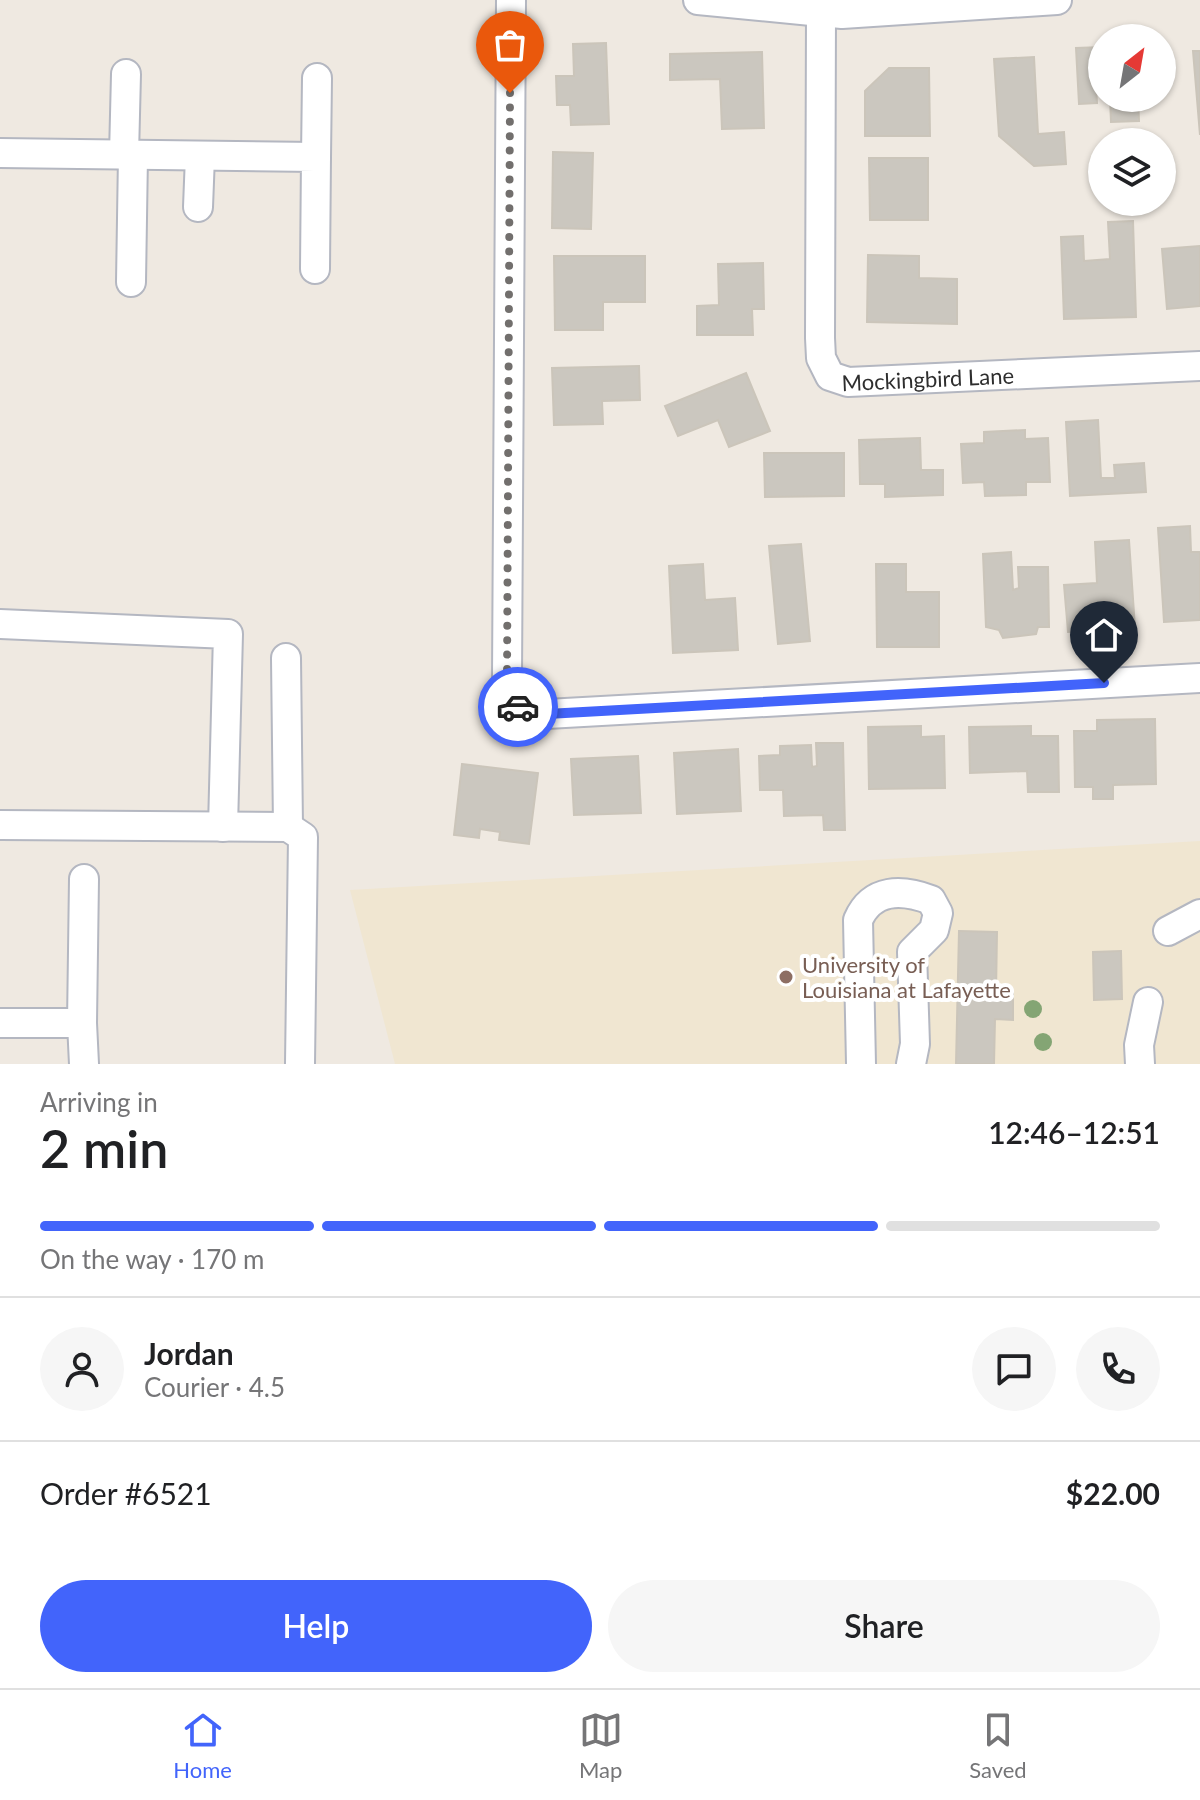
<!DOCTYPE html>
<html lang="en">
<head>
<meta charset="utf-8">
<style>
	:root { --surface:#fff; --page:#f6f6f6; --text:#202124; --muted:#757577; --line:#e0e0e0; --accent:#4264fb }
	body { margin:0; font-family:Lato,sans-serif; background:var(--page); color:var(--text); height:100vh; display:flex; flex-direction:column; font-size:30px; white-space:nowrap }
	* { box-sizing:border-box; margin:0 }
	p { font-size:26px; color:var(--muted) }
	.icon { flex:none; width:44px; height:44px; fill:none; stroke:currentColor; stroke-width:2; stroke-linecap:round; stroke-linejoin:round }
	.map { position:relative; height:1064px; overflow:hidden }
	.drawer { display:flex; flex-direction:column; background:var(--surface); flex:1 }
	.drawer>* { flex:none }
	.needle { width:52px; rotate:31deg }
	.fabs { position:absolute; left:1088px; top:24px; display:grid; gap:16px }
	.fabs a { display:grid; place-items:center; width:88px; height:88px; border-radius:50%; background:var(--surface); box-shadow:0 2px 6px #0004; font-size:40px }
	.pin { position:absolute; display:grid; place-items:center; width:68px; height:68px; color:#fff; margin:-82px -34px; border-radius:50% 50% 50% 0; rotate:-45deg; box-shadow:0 0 8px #0007 }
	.pin .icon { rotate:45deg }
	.courier { position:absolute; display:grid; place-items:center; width:80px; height:80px; margin:-40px; border:6px solid #4264fb; border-radius:50%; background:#fff; color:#222; box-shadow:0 2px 10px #0007 }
	.overview em { font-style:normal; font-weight:600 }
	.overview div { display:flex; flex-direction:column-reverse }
	.overview { display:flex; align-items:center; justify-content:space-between; height:136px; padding:0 40px }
	h1 { font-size:52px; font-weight:600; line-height:60px }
	.bar { display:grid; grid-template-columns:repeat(4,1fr); gap:12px 8px; align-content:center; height:96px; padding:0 40px }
	.bar i { height:10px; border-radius:6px; background:var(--line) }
	.bar .active { background:var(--accent) }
	.bar p { grid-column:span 4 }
	.line { display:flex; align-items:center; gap:20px; padding:0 40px; border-top:2px solid var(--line) }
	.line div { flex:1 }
	.round { display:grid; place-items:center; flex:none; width:84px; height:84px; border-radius:42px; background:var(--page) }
	.cta { display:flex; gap:16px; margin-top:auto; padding:16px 40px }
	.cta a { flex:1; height:92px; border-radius:48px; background:var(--accent); color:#fff; font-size:32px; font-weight:600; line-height:92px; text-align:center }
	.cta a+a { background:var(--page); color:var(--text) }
	.dock { display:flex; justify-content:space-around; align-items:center; height:112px; border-top:2px solid var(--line); background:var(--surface); font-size:22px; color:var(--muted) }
	.dock a { display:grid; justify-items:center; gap:4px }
	.dock .active { color:var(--accent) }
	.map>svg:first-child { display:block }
	.education { fill:#f0e6d1 }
	.building { fill:#cbc7bf; stroke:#cbc5ba; stroke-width:2 }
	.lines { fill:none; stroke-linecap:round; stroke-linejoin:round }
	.minor-casing { stroke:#b4b7c1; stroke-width:32 }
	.minor { stroke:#fff; stroke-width:28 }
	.tree { fill:#84a574 }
	.done { stroke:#726f6d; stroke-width:8; stroke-dasharray:0 14.4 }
	.route { stroke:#4264fb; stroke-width:10 }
	.education-dot { fill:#8d6e63; stroke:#fff; stroke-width:3 }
	.labels { text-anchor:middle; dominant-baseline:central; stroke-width:8; stroke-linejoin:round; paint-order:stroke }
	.street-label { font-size:22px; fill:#2e2e2e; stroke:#fff }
	.education-label { font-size:22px; fill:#785e54; stroke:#fff; text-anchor:start }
</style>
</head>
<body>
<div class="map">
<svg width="1200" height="1064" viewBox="0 0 1200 1064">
	<rect width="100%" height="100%" fill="#efe9e1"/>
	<path class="education" d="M1200 841V1064H395L350 890Z"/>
	<path class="building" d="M606 43 609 124 571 125 570 105H557L556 76H574L573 44Z
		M1102 47V87L1096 88 1097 103 1079 104 1076 48Z
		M1193 51H1200V135Z
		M762 52 764 128 722 129 720 79 670 80V54Z
		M1034 57 1038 134 1064 132 1066 164 1034 166 999 136 994 59Z
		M889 68H929L930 136H865V91Z
		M1110 98H1138L1139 121 1111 122Z
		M553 152 593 153 591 229 552 228Z
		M869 158H928V220H870Z
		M1133 221 1136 317 1064 319 1061 237 1083 236 1084 261 1110 259 1108 222Z
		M1200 246V306L1167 309 1162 249Z
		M868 255 919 256V278L957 279V324L867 322Z
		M554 256H645V302H603V330H555Z
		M763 263 764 309H752L753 335H697V306L719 305 718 264Z
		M639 366 640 400 602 401 603 424 554 425 552 368Z
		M746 373 770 431 729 447 718 420 678 436 665 406Z
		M1098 420 1101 478H1115L1114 465 1144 463 1146 492 1070 496 1066 422Z
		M1025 430V439L1048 438 1050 482H1026V495L985 496 984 482 963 483 961 444 984 443V432Z
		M920 438 921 470H943V495L885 497V484H860L859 440Z
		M764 453H844V496L765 497Z
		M1190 526 1191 552H1200V620L1164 622 1158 528Z
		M1129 540 1135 628 1068 632 1064 585 1097 583 1095 542Z
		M801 544 810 641 778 644 769 546Z
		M1011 552 1013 590 1019 588 1018 567H1048L1049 627H1038L1036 634 1003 638 999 630 986 627 983 554Z
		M703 564 705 600 735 598 738 650 673 653 669 566Z
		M876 564H906V592H939V647H877Z
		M1155 719 1156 784 1113 785V799H1093V787H1075L1074 731H1097V720Z
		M921 726V737L944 736 945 788 869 789 868 727Z
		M1031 726V736H1058L1059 792H1028L1027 771 970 773 969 727Z
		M816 743H843L845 830H824L823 815 784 816 783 790H760L759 756 780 755V746L811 745 812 767 817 766Z
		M738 749 741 811 677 814 674 753Z
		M638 756 641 813 574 815 571 759Z
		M462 764 538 773 529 844 499 840 500 832 480 829 479 838 454 835Z
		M959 931 997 932 996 993H1013V1020L995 1019 994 1064H956Z
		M1121 951 1122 999 1094 1000 1093 952Z"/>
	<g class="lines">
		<defs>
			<g id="minor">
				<path d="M511 0 507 679 514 704 528 712 547 714 1200 678"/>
				<path d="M698 0 842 14 1057 0"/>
				<path id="s1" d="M821 13 820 338 821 358 830 376 848 382 1200 366"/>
				<path d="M0 153 316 157 315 269"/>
				<path d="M124 155 126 74"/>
				<path d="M316 157 317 78"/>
				<path d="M198 207 200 156"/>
				<path d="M131 282 133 155"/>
				<path d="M0 624 228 634 223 827"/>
				<path d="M286 658 288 827"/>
				<path d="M0 825 288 827 303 837 300 1064"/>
				<path d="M1168 931 1200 914"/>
				<path d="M0 1023H82L84 1064"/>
				<path d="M82 1023 84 879"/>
				<path d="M861 1064 858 920C872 888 902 889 931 900L938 913 934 930 912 952 915 1044 911 1064"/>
				<path d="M1140 1064 1139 1045 1148 1002"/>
			</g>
		</defs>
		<use href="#minor" class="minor-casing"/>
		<use href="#minor" class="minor"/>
	</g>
	<g class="tree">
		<circle cx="1033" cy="1009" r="9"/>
		<circle cx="1043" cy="1042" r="9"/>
	</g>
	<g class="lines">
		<path class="done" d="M510 93 507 679 510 696 518 707"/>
		<path class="route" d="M518 707 547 714 1104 683"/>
	</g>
	<circle class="education-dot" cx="786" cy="977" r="8"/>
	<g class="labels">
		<g class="street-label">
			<text stroke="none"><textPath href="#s1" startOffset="464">Mockingbird Lane</textPath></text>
		</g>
		<g class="education-label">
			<text x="802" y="964">University of<tspan x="802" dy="25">Louisiana at Lafayette</tspan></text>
		</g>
	</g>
</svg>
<div class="fabs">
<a><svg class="needle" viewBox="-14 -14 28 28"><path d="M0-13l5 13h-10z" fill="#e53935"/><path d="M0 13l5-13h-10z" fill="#757577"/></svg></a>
<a><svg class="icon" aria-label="layers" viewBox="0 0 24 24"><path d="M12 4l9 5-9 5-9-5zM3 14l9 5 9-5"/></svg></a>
</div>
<div class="pin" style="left:510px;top:93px;background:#ea580c"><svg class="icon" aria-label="bag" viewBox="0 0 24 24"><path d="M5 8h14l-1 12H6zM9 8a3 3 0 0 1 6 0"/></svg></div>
<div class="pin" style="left:1104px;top:683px;background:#1f2937"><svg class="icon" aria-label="home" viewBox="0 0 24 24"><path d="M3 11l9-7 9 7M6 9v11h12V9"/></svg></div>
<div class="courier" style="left:518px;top:707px"><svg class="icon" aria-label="car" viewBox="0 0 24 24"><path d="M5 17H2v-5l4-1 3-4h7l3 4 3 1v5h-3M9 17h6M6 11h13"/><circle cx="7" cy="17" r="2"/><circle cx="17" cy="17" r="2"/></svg></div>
</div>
<section class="drawer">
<div class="overview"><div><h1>2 min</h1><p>Arriving in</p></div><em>12:46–12:51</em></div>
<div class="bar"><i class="active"></i><i class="active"></i><i class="active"></i><i></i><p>On the way · 170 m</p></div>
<div class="line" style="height:144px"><a class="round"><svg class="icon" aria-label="person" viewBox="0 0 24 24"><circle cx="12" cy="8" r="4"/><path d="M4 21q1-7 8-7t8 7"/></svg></a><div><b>Jordan</b><p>Courier · 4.5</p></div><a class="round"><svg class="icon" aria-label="chat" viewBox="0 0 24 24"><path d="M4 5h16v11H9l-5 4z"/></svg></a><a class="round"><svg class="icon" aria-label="phone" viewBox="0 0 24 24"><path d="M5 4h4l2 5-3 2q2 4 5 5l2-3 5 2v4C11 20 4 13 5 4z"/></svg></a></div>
<div class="line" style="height:104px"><div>Order #6521</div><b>$22.00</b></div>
<div class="cta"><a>Help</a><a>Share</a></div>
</section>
<nav class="dock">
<a class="active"><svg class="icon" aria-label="home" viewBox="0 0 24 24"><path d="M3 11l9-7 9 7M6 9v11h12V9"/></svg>Home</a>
<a><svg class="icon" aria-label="map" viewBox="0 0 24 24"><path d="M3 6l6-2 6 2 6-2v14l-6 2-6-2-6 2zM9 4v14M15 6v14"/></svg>Map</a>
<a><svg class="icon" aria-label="saved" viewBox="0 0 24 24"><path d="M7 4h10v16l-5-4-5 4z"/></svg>Saved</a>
</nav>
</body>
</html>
